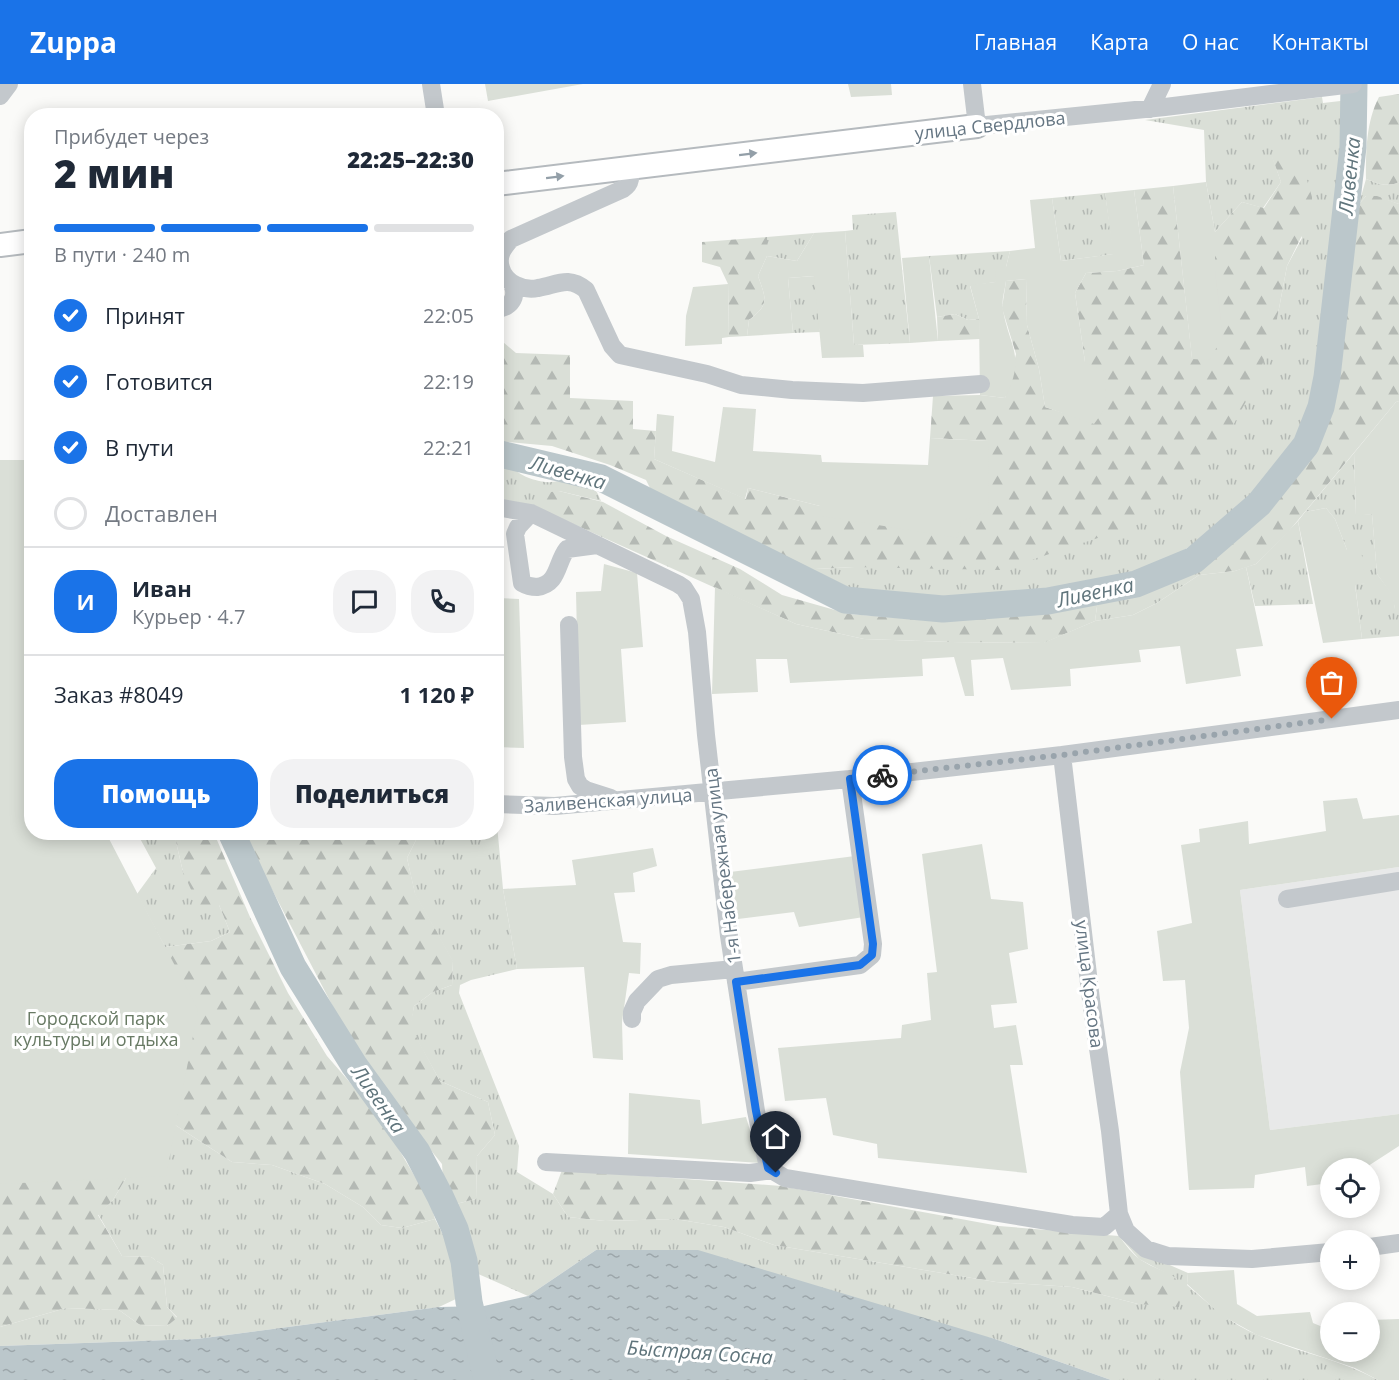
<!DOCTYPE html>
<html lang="ru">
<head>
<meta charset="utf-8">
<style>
	:root { --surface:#fff; --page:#f2f2f3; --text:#1f2937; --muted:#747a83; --line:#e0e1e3; --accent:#1a73e8 }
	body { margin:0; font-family:"Open Sans",sans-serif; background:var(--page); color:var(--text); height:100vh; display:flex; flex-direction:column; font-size:22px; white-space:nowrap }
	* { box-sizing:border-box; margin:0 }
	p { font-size:20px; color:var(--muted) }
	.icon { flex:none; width:33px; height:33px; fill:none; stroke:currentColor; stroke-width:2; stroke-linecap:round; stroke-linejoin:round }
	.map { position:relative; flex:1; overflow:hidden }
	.panel { position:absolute; left:24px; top:24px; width:480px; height:732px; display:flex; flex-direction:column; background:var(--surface); border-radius:24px; box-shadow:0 3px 15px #0003 }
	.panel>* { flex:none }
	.buttons { position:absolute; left:1320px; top:1074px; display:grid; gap:12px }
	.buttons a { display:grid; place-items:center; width:60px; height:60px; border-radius:50%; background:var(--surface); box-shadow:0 3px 15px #0003; font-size:30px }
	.pin { position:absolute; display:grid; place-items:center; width:51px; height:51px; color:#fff; margin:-62px -26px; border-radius:50% 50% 50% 0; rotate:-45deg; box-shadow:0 0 6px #0007 }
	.pin .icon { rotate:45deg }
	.courier { position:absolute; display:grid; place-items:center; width:60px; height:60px; margin:-30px; border:4px solid #1a73e8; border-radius:50%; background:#fff; color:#222; box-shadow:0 2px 8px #0007 }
	.overview em { font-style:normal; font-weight:800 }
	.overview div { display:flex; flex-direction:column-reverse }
	.overview { display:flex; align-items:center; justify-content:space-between; height:102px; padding:0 30px }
	h1 { font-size:39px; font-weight:800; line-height:45px }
	.bar { display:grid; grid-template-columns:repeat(4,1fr); gap:9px 6px; align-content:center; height:72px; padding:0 30px }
	.bar i { height:8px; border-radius:4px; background:var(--line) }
	.bar .current { background:var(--accent) }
	.bar p { grid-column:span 4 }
	.line { display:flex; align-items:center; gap:15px; padding:0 30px; border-top:2px solid var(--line) }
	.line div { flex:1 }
	.round { display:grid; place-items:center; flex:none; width:63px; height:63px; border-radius:24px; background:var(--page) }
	ol { padding:0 30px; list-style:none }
	li { display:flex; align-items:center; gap:18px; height:66px }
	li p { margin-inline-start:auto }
	li .icon { padding:6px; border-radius:50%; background:var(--accent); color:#fff; stroke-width:4 }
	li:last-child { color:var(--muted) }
	li i { width:33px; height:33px; border:3px solid var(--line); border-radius:50% }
	.primary-button { display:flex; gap:12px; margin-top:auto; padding:12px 30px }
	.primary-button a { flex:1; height:69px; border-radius:24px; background:var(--accent); color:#fff; font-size:24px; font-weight:800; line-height:69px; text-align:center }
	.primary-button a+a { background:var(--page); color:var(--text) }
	header { display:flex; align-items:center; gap:36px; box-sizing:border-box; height:84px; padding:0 30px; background:var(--accent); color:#fff }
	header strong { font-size:28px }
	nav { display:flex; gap:33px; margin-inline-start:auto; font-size:21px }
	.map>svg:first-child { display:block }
	.built { fill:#e8e9e9 }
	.grass { fill:url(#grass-tufts) }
	.forest { fill:url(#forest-firs) }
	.green { fill:#dadfd7 }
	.water { fill:url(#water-ripples) }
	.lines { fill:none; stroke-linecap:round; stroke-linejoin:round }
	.river { stroke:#bbc7cb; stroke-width:27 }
	.major-casing { stroke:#b5babe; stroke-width:26 }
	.minor { stroke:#c3c8cc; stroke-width:18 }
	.major { stroke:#fff; stroke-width:22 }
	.oneway { fill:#939fa8 }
	.done { stroke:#99a4ac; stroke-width:6; stroke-dasharray:0 10.8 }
	.route { stroke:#1a73e8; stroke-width:8 }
	.labels { text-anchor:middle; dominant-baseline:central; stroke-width:6; stroke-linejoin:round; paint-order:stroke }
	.street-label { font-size:18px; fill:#657683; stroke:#fff }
	.park-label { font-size:18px; fill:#687a64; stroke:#fff }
	.water-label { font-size:20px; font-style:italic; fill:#60757c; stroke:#fff }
</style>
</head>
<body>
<header>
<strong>Zuppa</strong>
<nav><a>Главная</a><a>Карта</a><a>О нас</a><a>Контакты</a></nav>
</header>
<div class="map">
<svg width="1399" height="1296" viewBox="0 0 1399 1296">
	<defs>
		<pattern id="grass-tufts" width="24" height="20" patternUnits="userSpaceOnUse" patternTransform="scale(1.5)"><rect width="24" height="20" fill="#dadfd7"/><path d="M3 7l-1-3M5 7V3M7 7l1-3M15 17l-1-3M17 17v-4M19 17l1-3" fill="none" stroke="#b4b9b4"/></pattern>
		<pattern id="forest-firs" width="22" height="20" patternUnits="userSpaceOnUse" patternTransform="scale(1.5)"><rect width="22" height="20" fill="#dadfd7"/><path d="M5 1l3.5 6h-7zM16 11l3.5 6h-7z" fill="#b4b9b4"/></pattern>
		<pattern id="water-ripples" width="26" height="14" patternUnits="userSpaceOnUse" patternTransform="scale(1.5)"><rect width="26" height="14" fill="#bbc7cb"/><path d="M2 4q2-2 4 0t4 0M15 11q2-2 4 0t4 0" fill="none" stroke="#9ca6aa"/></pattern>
	</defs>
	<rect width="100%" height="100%" fill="#fafaf8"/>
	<path class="built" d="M1399 783V1030L1270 1046 1240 806Z"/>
	<path class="grass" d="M1322 13 1323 19 1349 16C1348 27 1342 38 1341 48 1340 64 1347 81 1342 96L1323 259 1314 321 1292 362 1223 442 1158 482 1068 503 984 514 896 512 844 505 796 486 854 483 1277 235 1287 182 1302 154 1272 72 1281 98 1263 124 1242 118 1215 148 1206 98 1204 46 1145 36Z
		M1366 95C1377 99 1387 104 1399 98V120L1377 113 1366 112 1359 120Z
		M1105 109 1114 170 1061 177 1052 114Z
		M896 128 910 259 854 261 845 147 853 146 852 131Z
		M814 149 797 177 767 172V153Z
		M1010 167 1006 183 995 198 970 202 979 235 968 236 955 230 937 233 929 172Z
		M815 192 820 248 793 249 788 194Z
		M1354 369 1356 431 1372 430 1377 490 1393 511 1395 525H1399V552L1362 555 1355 500 1365 499 1347 466 1335 435 1326 424 1305 428Z
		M497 376C510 378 516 390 529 394 535 396 544 399 551 398 576 396 590 388 601 417L559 407 542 426 497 423Z
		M1298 437 1313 520 1255 522 1246 483 1256 480Z
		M1194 485 1199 491 1157 519 1133 531 1095 537 1098 515 1144 506Z
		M497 741 503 805 517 885 471 896 460 901 459 909 519 1062 517 1088 553 1110 568 1133 605 1137 675 1135 724 1143 774 1161 996 1198 1072 1203 1138 1220 1177 1195 1139 1175 1119 1152 1140 1168 1188 1189 1187 1201C1209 1220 1230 1240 1258 1251 1297 1268 1340 1275 1378 1296H1111L995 1255 596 1166 528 1212 476 1189 456 1120 476 1115 477 1072 495 1051 488 1018 440 997 410 943 414 922 433 908 452 901 453 878 415 810 407 774 417 754 430 749 496 748Z
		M137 749H174L183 788 219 821 230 848 211 857 165 863 137 810 156 784Z
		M169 1037 232 1078 272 1081 325 1100 363 1123 381 1141 402 1144 435 1135 456 1176 458 1214 439 1223 197 1255 0 1262V1243L66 1224 119 1226 140 1241 167 1242 177 1233 167 1223 163 1181 151 1173 122 1172 98 1130 113 1116 129 1089Z"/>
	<path class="forest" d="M1399 10V98C1387 104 1377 99 1366 95 1366 67 1366 38 1379 13Z
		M1275 61 1304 86 1312 113V131L1287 182 1277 235 1257 297 1223 360 1192 394 1116 448 1001 486 854 483 796 486 655 414 646 396 610 381 552 362 497 357V256L503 258 516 269 570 271V314L633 317V345L656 347 654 375 746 415 748 404 820 422 961 437 988 357 930 354 933 312 980 311 1005 314 1016 270 1002 224 1006 197 1026 195 1027 241 1039 285 1045 323 1064 329 1085 278 1075 209 1086 189 1117 187 1144 181 1134 106 1173 102 1192 274 1215 187V148L1242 118 1264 124 1281 98 1272 72Z
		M1366 112H1377L1399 120V317L1396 318 1289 447 1256 480 1235 487 1199 491 1194 485 1248 446 1313 364 1332 318 1359 120Z
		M767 153V172L758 192C766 215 770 220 749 236L747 252 729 253 728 200 720 183 702 178V158Z
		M955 230 968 236 979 235 980 255 938 257 937 233Z
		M559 407 603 418 666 452 740 485 782 511 849 530 925 536 1047 526 1098 515 1095 537 1044 559 951 558 864 555 796 540 542 426 543 409Z
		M174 749H214L250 833 288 909 327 972 379 1032 430 1118 435 1135 402 1144 381 1141 363 1123 325 1100 272 1081 232 1078 169 1037 164 881 165 863 211 857 230 848 219 821 199 823 183 788Z
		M245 749H430L417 754 407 774 415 809 453 877 452 901 433 908 414 922 411 943 440 997 488 1018 495 1051 477 1072 476 1115 456 1120 443 1095 442 1080 391 1017 342 940 255 773Z
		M0 1079 129 1089 113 1116 98 1131 122 1172 151 1173 163 1181 167 1223 177 1234 167 1242 140 1241 119 1226 66 1224 0 1243Z
		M562 1086 781 1102 999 1142 1119 1152C1125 1160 1133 1171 1141 1176 1168 1193 1186 1186 1179 1223L1138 1220 1072 1203 996 1198 774 1161 724 1143 675 1135 605 1137 568 1133 553 1110Z"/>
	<path class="green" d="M485 0H583L488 17Z
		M848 0H891L892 11 851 13Z
		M1206 98 1215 148V187L1223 253 1209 276 1192 275 1173 102Z
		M1134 106 1144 181 1117 187 1086 189 1075 209 1085 278 1106 287 1105 325 1094 340 1045 323 1039 285 1027 241 1026 195 1006 197C1005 206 1001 217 1003 226 1010 265 1026 272 1005 314L980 311 979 235 970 201 995 198 996 185 1006 183 1010 167 1035 164 1030 116 1052 114 1061 177 1113 170 1105 109Z
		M845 147 854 261H863L864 273 822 274 814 192 788 194 793 249 747 252 749 236C770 220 766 215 758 192L767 172 797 177 814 149Z
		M929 172 938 257 910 259 902 174Z
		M728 200 729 253 722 254V260L685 262 686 232 693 203Z
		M1399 317V525H1395L1392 511 1377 490 1372 430 1356 432 1354 369 1396 318Z
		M723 323 756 325 753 367 821 371 822 378 928 381 930 354 988 357 989 427 961 437 958 454 822 432 820 422 748 404 745 415 654 375 657 330 674 332 672 367 715 378Z
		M0 376H31L32 748 106 749 198 926 166 1092 0 1100Z
		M1326 424 1335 435 1347 466H1361L1366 499 1355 501 1362 555 1323 559 1298 437 1305 428Z
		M604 480 637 489 643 563 621 565 626 638 579 641 576 508 601 507Z
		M1246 483 1263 562 1236 565 1241 592 1186 600 1180 562 1139 566 1141 578 1070 585 1071 602 1011 606 1003 574 971 576 974 612H965L954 573 922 575 923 592 790 599 787 575H756L758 608 712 610 715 503 796 540 864 555 951 558 1043 559 1095 537 1133 531 1157 519 1199 491 1235 487Z
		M496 514 519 515 524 664 497 663Z
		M1357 714 1363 735 1399 731V783L1240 806 1270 1046 1399 1030V1062L1365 1084H1330V1099L1307 1102 1305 1083 1255 1091 1254 1104 1189 1106 1180 988 1189 944 1185 896 1163 897 1157 847 1192 839 1181 761 1200 758 1199 745 1248 737 1249 760 1326 747 1323 717Z
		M982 760 991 815 1023 818 1028 865 1009 869 1017 919 991 921 994 944 1016 941 1023 981H1010L1027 1089 878 1074 877 1060 833 1051 826 1014 785 1017 778 964 901 954 902 941 931 936 927 889 937 888 922 770Z
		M653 764 657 782 633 789 635 808 614 809 623 858 641 859 640 890 629 889 622 938 623 976 593 974 584 883 517 885 503 805 576 801 572 776Z
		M855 772 864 833 799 843 794 828 738 835 730 788Z
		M629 1009 700 1016 702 1040 746 1033 760 1079 628 1070Z
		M1234 1186 1237 1220 1257 1232 1310 1228 1313 1239 1330 1246V1268H1370V1236L1399 1235V1296H1378L1355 1284 1257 1251 1221 1231 1187 1200 1188 1189Z"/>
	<path class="water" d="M596 1166H698L995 1255 1111 1296H0V1262L197 1255 439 1223 484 1222 528 1212Z"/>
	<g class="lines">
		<path class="river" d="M496 369 601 394 845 516 943 525 1048 517 1136 500 1194 476 1259 420 1306 361 1321 323 1327 293 1353 63 1354 0
			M231 748 293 883 354 981 417 1068 440 1112 455 1145 464 1177 469 1218 487 1296"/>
		<defs>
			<path id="major" d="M496 100 977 42
				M0 161 32 157"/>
		</defs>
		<use href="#major" class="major-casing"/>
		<path class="minor" d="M431 0 436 32
			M972 0 977 42 1165 23 1353 0
			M0 12 9 0
			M1150 25 1162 0
			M627 85C632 92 631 100 623 105L511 155C503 164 497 172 501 184 505 199 523 207 538 204 557 201 568 191 586 206L612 262 620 271 707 290 741 301 792 306 863 309 981 300
			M496 225C511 224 518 213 512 200
			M496 423 531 429 678 500 684 504 691 515 697 548 706 651 729 852 756 1027 768 1084 785 1094 1072 1141 1104 1143 1119 1130
			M531 429 518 443 515 450 522 499C527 502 531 503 537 503 559 500 556 479 567 465L597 461
			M569 541 573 673 576 695 580 702 586 706 611 714
			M1062 671 1091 916 1110 1047 1119 1130 1126 1147 1146 1165 1168 1172 1252 1175 1330 1168
			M496 720 555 722 850 695 1062 671 1399 626
			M1287 815 1399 797
			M736 898 860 881 872 871 873 860 850 695
			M632 935V928L637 917 658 895 671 891 734 885
			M546 1078 750 1089 765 1087 768 1084
			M1370 1163 1399 1159"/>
		<use href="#major" class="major"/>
	</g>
	<defs><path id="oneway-solid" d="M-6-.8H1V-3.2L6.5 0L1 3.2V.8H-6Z" transform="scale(1.5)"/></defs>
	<g class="oneway">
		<use href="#oneway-solid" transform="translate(748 70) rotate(-7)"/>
		<use href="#oneway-solid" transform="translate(555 93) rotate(-7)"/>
	</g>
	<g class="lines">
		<path class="done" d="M882 691 1062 671 1332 635"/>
		<path class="route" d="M776 1089 768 1084 756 1027 736 898 860 881 872 871 873 860 850 695 882 691"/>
	</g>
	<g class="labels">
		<g class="street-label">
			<text transform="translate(990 41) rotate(-6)">улица Свердлова</text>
			<text transform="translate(608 716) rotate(-4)">Заливенская улица</text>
			<text transform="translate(722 782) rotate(-97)">1-я Набережная улица</text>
			<text transform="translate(1090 900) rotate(83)">улица Красова</text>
		</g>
		<g class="park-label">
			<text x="96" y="934">Городской парк<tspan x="96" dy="21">культуры и отдыха</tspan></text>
		</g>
		<g class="water-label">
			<text transform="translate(1349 92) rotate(-84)">Ливенка</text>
			<text transform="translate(568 388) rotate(16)">Ливенка</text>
			<text transform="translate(1095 508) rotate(-12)">Ливенка</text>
			<text transform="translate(379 1015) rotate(55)">Ливенка</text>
			<text transform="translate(700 1268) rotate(4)">Быстрая Сосна</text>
		</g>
	</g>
</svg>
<div class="buttons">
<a><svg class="icon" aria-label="locate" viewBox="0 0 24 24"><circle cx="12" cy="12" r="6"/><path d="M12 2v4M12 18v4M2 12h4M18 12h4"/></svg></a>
<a>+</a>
<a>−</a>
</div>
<div class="pin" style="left:1332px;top:635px;background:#ea580c"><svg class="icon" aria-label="bag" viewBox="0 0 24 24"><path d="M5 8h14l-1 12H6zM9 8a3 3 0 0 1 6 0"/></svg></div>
<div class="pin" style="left:776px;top:1089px;background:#1f2937"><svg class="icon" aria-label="home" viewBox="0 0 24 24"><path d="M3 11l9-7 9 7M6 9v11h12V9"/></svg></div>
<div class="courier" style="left:882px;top:691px"><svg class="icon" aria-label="bike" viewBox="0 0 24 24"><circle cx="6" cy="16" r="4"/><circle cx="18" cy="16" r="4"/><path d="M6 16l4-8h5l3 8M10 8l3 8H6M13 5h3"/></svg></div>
<section class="panel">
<div class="overview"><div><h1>2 мин</h1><p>Прибудет через</p></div><em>22:25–22:30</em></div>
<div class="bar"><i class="current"></i><i class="current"></i><i class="current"></i><i></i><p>В пути · 240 m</p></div>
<ol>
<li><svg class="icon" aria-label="check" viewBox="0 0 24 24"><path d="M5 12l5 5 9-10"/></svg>Принят<p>22:05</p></li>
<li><svg class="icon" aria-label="check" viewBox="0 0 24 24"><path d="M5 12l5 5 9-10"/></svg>Готовится<p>22:19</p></li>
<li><svg class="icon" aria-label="check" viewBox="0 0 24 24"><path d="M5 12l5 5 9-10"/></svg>В пути<p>22:21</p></li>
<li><i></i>Доставлен</li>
</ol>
<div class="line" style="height:108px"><b class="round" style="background:var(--accent);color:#fff">И</b><div><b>Иван</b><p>Курьер · 4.7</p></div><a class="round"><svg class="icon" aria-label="chat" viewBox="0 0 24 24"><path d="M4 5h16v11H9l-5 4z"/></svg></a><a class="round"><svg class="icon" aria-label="phone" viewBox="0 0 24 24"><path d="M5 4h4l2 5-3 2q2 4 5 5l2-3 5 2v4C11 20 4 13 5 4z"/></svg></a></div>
<div class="line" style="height:78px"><div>Заказ #8049</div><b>1 120 ₽</b></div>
<div class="primary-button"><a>Помощь</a><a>Поделиться</a></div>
</section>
</div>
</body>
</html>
